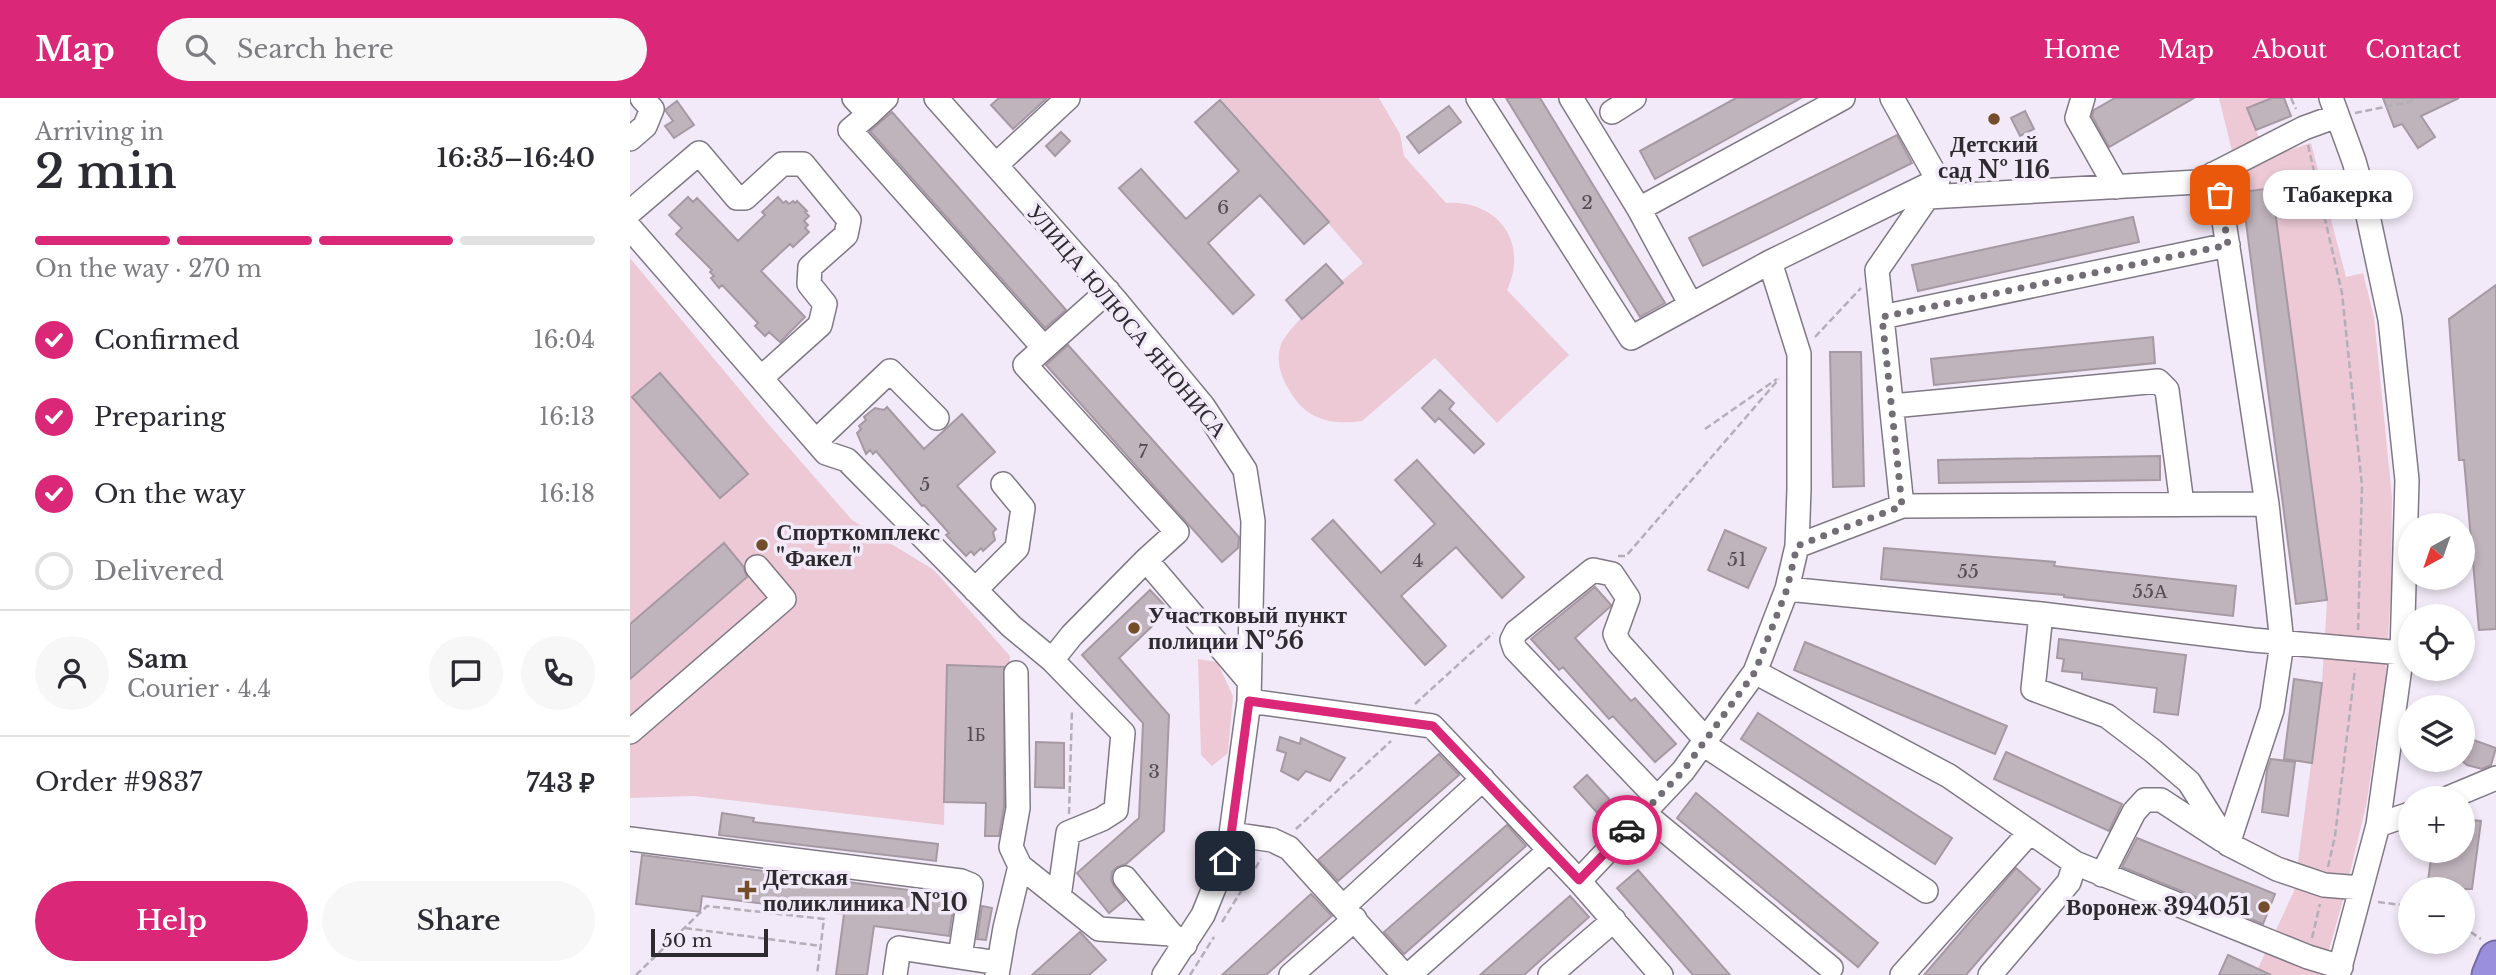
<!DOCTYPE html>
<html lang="en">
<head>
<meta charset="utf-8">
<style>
	:root { --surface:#fff; --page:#f7f7f7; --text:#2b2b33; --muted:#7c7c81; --line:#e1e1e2; --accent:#db2777 }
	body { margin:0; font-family:"Libre Baskerville",serif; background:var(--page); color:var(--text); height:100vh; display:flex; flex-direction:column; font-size:26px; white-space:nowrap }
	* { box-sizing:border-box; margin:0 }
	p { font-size:23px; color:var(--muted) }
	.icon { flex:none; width:38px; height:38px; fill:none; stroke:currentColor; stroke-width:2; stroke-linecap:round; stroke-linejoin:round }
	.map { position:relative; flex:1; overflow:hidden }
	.panel { display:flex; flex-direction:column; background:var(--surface); width:630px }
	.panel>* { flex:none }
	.needle { width:46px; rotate:220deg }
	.controls { position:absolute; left:1768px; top:415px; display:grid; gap:14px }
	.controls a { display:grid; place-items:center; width:77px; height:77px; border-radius:50%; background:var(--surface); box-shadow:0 4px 10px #0003; font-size:35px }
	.scale { position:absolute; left:21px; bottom:18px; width:117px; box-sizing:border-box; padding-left:7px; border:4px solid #2e2b30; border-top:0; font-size:19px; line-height:24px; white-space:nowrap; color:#2e2b30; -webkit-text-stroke:5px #f2eaf8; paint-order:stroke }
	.pin { position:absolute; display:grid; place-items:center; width:60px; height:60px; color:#fff; margin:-30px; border-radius:14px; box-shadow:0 4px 10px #0006 }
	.courier { position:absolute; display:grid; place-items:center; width:70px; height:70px; margin:-35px; border:5px solid #db2777; border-radius:50%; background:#fff; color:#222; box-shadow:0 2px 9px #0007 }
	.bubble { position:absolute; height:49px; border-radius:24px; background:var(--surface); box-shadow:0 4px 10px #0003; font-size:23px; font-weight:600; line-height:49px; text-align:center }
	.summary em { font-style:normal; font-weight:600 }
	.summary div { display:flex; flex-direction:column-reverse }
	.summary { display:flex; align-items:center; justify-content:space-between; height:119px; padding:0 35px }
	h1 { font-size:46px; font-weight:600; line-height:52px }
	.bar { display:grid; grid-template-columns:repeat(4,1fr); gap:10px 7px; align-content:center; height:84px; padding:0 35px }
	.bar i { height:9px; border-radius:5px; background:var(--line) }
	.bar .selected { background:var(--accent) }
	.bar p { grid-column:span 4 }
	.line { display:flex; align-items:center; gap:18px; padding:0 35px; border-top:2px solid var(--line) }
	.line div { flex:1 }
	.round { display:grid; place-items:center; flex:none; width:74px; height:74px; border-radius:37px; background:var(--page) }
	ol { padding:0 35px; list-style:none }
	li { display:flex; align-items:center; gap:21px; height:77px }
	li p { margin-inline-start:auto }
	li .icon { padding:7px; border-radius:50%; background:var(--accent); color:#fff; stroke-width:4 }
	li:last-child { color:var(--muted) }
	li i { width:38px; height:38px; border:4px solid var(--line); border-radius:50% }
	.cta { display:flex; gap:14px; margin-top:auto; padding:14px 35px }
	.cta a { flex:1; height:80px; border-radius:42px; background:var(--accent); color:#fff; font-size:28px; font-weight:600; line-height:80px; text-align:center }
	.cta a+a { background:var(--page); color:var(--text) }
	header { display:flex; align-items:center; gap:42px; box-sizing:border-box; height:98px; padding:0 35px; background:var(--accent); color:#fff }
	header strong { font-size:33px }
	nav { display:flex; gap:38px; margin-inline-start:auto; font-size:24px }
	.search { width:490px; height:63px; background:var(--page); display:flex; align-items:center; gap:18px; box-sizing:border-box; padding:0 24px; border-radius:38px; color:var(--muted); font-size:26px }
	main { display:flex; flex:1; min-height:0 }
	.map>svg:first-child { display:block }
	.green { fill:#ecc9d5 }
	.building { fill:#bfb3bc; stroke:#a699a3; stroke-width:2 }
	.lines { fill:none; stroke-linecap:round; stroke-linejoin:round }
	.minor-casing { stroke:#807985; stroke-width:26 }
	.highway-casing { stroke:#746ca0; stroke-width:37 }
	.path { stroke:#b4aeb9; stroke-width:2.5; stroke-dasharray:7 3.5; stroke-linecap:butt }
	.minor { stroke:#fff; stroke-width:23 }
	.highway { stroke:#998fdd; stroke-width:33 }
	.done { stroke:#736e76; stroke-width:7; stroke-dasharray:0 12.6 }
	.route { stroke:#db2777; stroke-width:9 }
	.poi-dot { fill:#744e2a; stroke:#f2eaf8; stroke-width:2.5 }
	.labels { text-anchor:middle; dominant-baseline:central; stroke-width:7; stroke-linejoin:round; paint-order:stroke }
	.number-label { font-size:19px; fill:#524d53 }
	.poi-label { font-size:23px; font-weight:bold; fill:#2e2b30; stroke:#f2eaf8; text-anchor:start }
	.street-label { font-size:23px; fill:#2e2b30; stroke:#f2eaf8 }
</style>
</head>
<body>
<header>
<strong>Map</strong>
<div class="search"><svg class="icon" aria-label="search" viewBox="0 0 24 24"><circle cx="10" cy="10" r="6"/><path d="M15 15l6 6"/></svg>Search here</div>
<nav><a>Home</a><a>Map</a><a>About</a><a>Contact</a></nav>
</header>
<main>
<section class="panel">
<div class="summary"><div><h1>2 min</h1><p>Arriving in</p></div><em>16:35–16:40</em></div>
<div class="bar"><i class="selected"></i><i class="selected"></i><i class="selected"></i><i></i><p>On the way · 270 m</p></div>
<ol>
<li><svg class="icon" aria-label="check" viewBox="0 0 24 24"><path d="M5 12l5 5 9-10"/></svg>Confirmed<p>16:04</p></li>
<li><svg class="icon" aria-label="check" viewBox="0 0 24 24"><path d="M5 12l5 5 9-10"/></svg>Preparing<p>16:13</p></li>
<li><svg class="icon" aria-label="check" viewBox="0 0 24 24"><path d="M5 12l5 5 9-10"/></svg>On the way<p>16:18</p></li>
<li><i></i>Delivered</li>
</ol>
<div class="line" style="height:126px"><a class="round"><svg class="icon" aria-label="person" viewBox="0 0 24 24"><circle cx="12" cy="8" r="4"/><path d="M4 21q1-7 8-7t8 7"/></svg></a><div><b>Sam</b><p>Courier · 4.4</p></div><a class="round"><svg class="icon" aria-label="chat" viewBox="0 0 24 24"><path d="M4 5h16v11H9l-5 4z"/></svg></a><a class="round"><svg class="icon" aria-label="phone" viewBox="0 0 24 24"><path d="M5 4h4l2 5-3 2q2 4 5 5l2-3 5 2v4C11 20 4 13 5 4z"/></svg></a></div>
<div class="line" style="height:91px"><div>Order #9837</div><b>743 ₽</b></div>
<div class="cta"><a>Help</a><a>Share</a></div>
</section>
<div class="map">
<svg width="1866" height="877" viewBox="0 0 1866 877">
	<rect width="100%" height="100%" fill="#f2eaf8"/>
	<path class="green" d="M590 0H749L770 36 774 58 816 105C868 102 899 144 877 192L939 257 867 325 805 260 732 323C706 327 681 323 665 301 655 287 645 269 650 250 655 228 714 182 733 165L698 125 699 123Z
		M1589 0H1642L1617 10 1637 59 1681 45 1716 179 1733 175 1744 219 1762 400 1761 488 1756 579 1736 708 1716 791 1692 877H1625L1664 793 1692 585 1697 502 1642 91 1612 94Z
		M0 160 140 328 222 422 304 472 380 558 379 569 317 568 314 727 64 698 0 700Z
		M568 561 587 564 603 598 598 655 582 668 571 657Z"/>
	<path class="building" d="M369 0H417L383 31 361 7Z
		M876 0H910L1035 205 1010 219Z
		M1106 0H1171L1025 81 1010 53Z
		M1485 0H1564L1479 49 1462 18 1464 12Z
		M1642 0H1654L1661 18 1626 32 1617 10Z
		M1753 0H1829L1791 18 1805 39 1788 50 1772 26 1764 29Z
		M590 2 699 124 674 146 630 97 578 145 624 197 603 216 489 90 511 71 556 121 609 73 565 24Z
		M47 3 64 27 44 40 35 28 43 23 35 12Z
		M819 8 831 24 789 55 777 39Z
		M1395 13 1404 31 1390 38 1381 20Z
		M262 14 436 212 415 230 240 33Z
		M431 34 440 43 425 58 416 48Z
		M1267 37 1282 65 1073 168 1059 140Z
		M1642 90 1697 502 1666 506 1612 94Z
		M58 99 63 104 67 100 108 143 135 117 132 114 148 99 153 105 156 103 159 106 163 103 165 105 167 103 177 113 175 114 179 118 174 123 178 127 175 130 179 134 163 149 160 146 131 173 175 219 150 244 139 234 135 238 125 228 128 225 96 191 92 187 89 190 81 180 84 178 80 174 82 172 46 136 52 130 39 117Z
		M1503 119 1509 144 1288 193 1282 167Z
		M696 166 713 185 672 221 656 202Z
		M1866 187V531L1849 532 1834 362H1829L1819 221Z
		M1523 239 1525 265 1304 287 1301 261Z
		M438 247 609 439 608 450 592 464 416 267Z
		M1200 254H1231L1234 388 1203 389Z
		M30 275 118 376 90 400 2 299Z
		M810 292 824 305 819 311 854 346 844 355 809 320 805 324 792 310Z
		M257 309 294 351 332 316 365 354 327 388 366 431 363 434 365 442 353 453 351 450 344 457 341 453 336 458 316 437 319 435 294 407 292 408 246 353 243 356 240 352 236 356 227 335 231 331 229 328 236 322 234 319 245 310 254 312Z
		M1530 358V382L1309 385 1308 362Z
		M787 362 894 479 872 500 826 449 771 498 816 548 795 567 682 441 703 422 751 475 805 426 765 382Z
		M1095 432 1136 450 1118 490 1078 472Z
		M94 445 113 468 117 479 0 581V526Z
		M1254 450 1425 464 1424 468 1606 488 1603 518 1434 499V497L1251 481Z
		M965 489 981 507 980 509 945 540 1001 603 1005 600 1046 646 1025 664 983 618 979 621 933 569 929 572 901 541Z
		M520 492 539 512 489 560 539 617 534 733 496 766 487 769 482 774 481 782 484 788 495 802 479 815 447 775 509 720 513 625 452 557Z
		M1429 541 1556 557 1548 617 1524 614 1527 590 1452 581V575L1432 573 1434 561 1427 560Z
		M1175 544 1377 628 1365 656 1164 572Z
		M317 567 374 569V709L369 738H355L356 705 314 704Z
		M1664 581 1692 585 1682 665 1654 661Z
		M1128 615 1322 740 1305 766 1111 641Z
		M650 639 670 646 671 640 715 660 700 683 676 673 668 682 651 673 656 655 647 652Z
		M1835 639 1866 650 1861 667 1852 671 1837 667 1832 663Z
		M406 644 434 645V690L405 689Z
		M1376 654 1492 706 1479 733 1364 681Z
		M809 656 829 677 708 783 688 762Z
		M1641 661 1665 664 1658 718 1632 714 1637 672Z
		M957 677 993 716 980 729 944 689Z
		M1066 695 1248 845 1228 869 1047 720Z
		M92 715 124 720 123 724 308 746 306 763 89 737Z
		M1832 721 1851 723 1842 791H1797L1802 752H1832Z
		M877 727 896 748 774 856 754 834Z
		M1507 740 1645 796 1633 826 1492 769Z
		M12 757 325 798 319 838 244 828 237 877H206L214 816 72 798 70 814 6 806Z
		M1386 770 1410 791 1336 877H1294Z
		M1008 772 1100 877H1063L987 790Z
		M681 796 702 818 636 877H592Z
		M940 798 959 819 894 877H850Z
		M352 808 362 810 356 842 347 841Z
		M450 834 476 862 459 877H402Z
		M1598 857 1641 877H1589Z"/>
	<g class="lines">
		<defs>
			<path id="minor" d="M224 0 239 16 256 0
				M306 0 487 204 573 308 615 372 623 423 619 603 601 736 595 763 573 817 534 877
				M848 0 1001 240 1140 164
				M941 0 1009 111 1213 0
				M1262 0 1308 82
				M1453 0 1447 20 1486 89
				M1701 0 1724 63 1734 99 1760 221 1777 382 1772 555 1748 727 1708 877
				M982 14 1004 0
				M239 16 220 32 414 250 395 267 547 434 516 462 619 583
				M0 41 15 28 22 11 12 0
				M366 67 438 0
				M1583 76 1590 97 1637 406 1652 545 1642 612 1598 746 1647 771 1694 787 1731 790
				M1308 82 1140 164 1169 256V391L1167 448 1157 491 1125 574 1319 678 1445 765 1678 859 1711 869
				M1298 99 1568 84 1674 30 1707 18
				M1009 111 1061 207
				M0 114 69 55 107 100H115L152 66H173L219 122 216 137 180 169 179 186 195 206 190 227 131 280
				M0 130 196 355 217 362 381 528 422 562 493 635 486 712 472 721 438 735 429 799
				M1252 219 1598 147
				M414 250 478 193
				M1262 308 1528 283 1537 292 1552 406
				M186 343 260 273 307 320
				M1272 408 1247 172 1305 88
				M1167 448 1272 408 1637 406
				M1157 491 1411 516 1623 542 1772 555
				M345 492 387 450 393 410 373 386
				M1411 516 1403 591 1477 618 1523 653 1559 684 1598 746
				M422 562 442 537 516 462
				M386 575 388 710 381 749 390 768
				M619 603 802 628 949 783 1031 877
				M0 634 154 501 127 469
				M1073 646 1296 793
				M1027 700 885 551 882 542 886 534 963 472 982 476 998 500 985 536 989 545 1076 642
				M1818 700 1866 680
				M1014 715 1201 870
				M1748 727 1780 716
				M601 736 642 742 659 750 774 877
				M0 741 331 783 341 787 330 859
				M1472 777 1504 714 1515 702H1531L1592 742
				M495 780 541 836
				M949 783 1053 673 1125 574
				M714 808 853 681
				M265 877 269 850 369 865
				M367 877 375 830 390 768 469 831 541 836 555 847
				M661 877 725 821
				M779 877 920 752
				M920 877 984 822
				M1272 877 1400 734
				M1360 877 1439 784 1445 765"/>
			<path id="highway" d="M1859 877 1866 860"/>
		</defs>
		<use href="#minor" class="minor-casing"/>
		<use href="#highway" class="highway-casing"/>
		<path class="path" d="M1661 0 1666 11
			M1725 15 1779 4 1786 0
			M1678 47 1712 195 1732 388 1728 533
			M1185 239 1231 190
			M1075 331 1147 281
			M988 458H996L1149 281
			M785 606 863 535
			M439 716 442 611
			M666 731 761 643
			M1698 769 1705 738 1725 571
			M1748 804 1780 808
			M592 824 631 761
			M1832 828 1851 841
			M55 830 191 848
			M1682 840 1690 806
			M6 877 77 808 194 821 187 877
			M560 877 584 839"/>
		<use href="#minor" class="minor"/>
		<use href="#highway" class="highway"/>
	</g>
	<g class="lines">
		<path class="done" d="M997 732 1053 673 1125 574 1157 491 1167 448 1272 408 1252 219 1598 147 1590 97"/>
		<path class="route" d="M595 763 601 737 619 603 803 628 949 782 997 732"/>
	</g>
	<g class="poi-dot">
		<circle cx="1364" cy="21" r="7"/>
		<circle cx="132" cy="447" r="7"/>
		<circle cx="504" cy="530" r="7"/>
		<path d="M113.5 781.5h7v7h7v7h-7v7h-7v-7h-7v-7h7z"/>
		<circle cx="1634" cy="809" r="7"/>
	</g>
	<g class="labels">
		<g class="number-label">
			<text x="957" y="104">2</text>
			<text x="593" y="109">6</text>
			<text x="513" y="353">7</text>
			<text x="295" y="386">5</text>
			<text x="1107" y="461">51</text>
			<text x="788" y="462">4</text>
			<text x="1338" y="473">55</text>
			<text x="1520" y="493">55А</text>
			<text x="346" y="636">1Б</text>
			<text x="524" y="673">3</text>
		</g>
		<g class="poi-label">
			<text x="1364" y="46" text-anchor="middle">Детский<tspan x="1364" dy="26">сад № 116</tspan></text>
			<text x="146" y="434">Спорткомплекс<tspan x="146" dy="26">"Факел"</tspan></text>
			<text x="518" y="517">Участковый пункт<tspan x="518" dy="26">полиции №56</tspan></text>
			<text x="133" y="779">Детская<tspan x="133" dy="26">поликлиника №10</tspan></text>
			<text x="1620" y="809" text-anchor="end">Воронеж 394051</text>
		</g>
		<g class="street-label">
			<text transform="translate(497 223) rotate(50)">УЛИЦА ЮЛЮСА ЯНОНИСА</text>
		</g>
	</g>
</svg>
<div class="controls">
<a><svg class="needle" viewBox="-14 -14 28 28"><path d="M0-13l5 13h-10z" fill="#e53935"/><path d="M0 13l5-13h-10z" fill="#7c7c81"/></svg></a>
<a><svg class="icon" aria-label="locate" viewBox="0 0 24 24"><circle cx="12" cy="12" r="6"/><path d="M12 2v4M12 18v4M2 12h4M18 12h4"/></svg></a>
<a><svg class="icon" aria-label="layers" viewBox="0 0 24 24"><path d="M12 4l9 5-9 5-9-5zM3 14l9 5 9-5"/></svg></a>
<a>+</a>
<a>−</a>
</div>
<div class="scale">50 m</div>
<div class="pin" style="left:1590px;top:97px;background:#ea580c"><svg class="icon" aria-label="bag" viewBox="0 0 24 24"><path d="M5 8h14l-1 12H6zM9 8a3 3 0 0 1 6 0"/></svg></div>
<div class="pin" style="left:595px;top:763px;background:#1f2937"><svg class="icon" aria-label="home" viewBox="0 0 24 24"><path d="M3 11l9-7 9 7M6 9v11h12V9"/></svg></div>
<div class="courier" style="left:997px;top:732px"><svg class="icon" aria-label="car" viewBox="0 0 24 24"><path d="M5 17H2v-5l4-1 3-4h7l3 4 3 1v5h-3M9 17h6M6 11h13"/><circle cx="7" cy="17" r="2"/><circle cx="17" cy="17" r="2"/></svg></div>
<div class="bubble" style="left:1633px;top:72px;width:150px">Табакерка</div>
</div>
</main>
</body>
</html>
